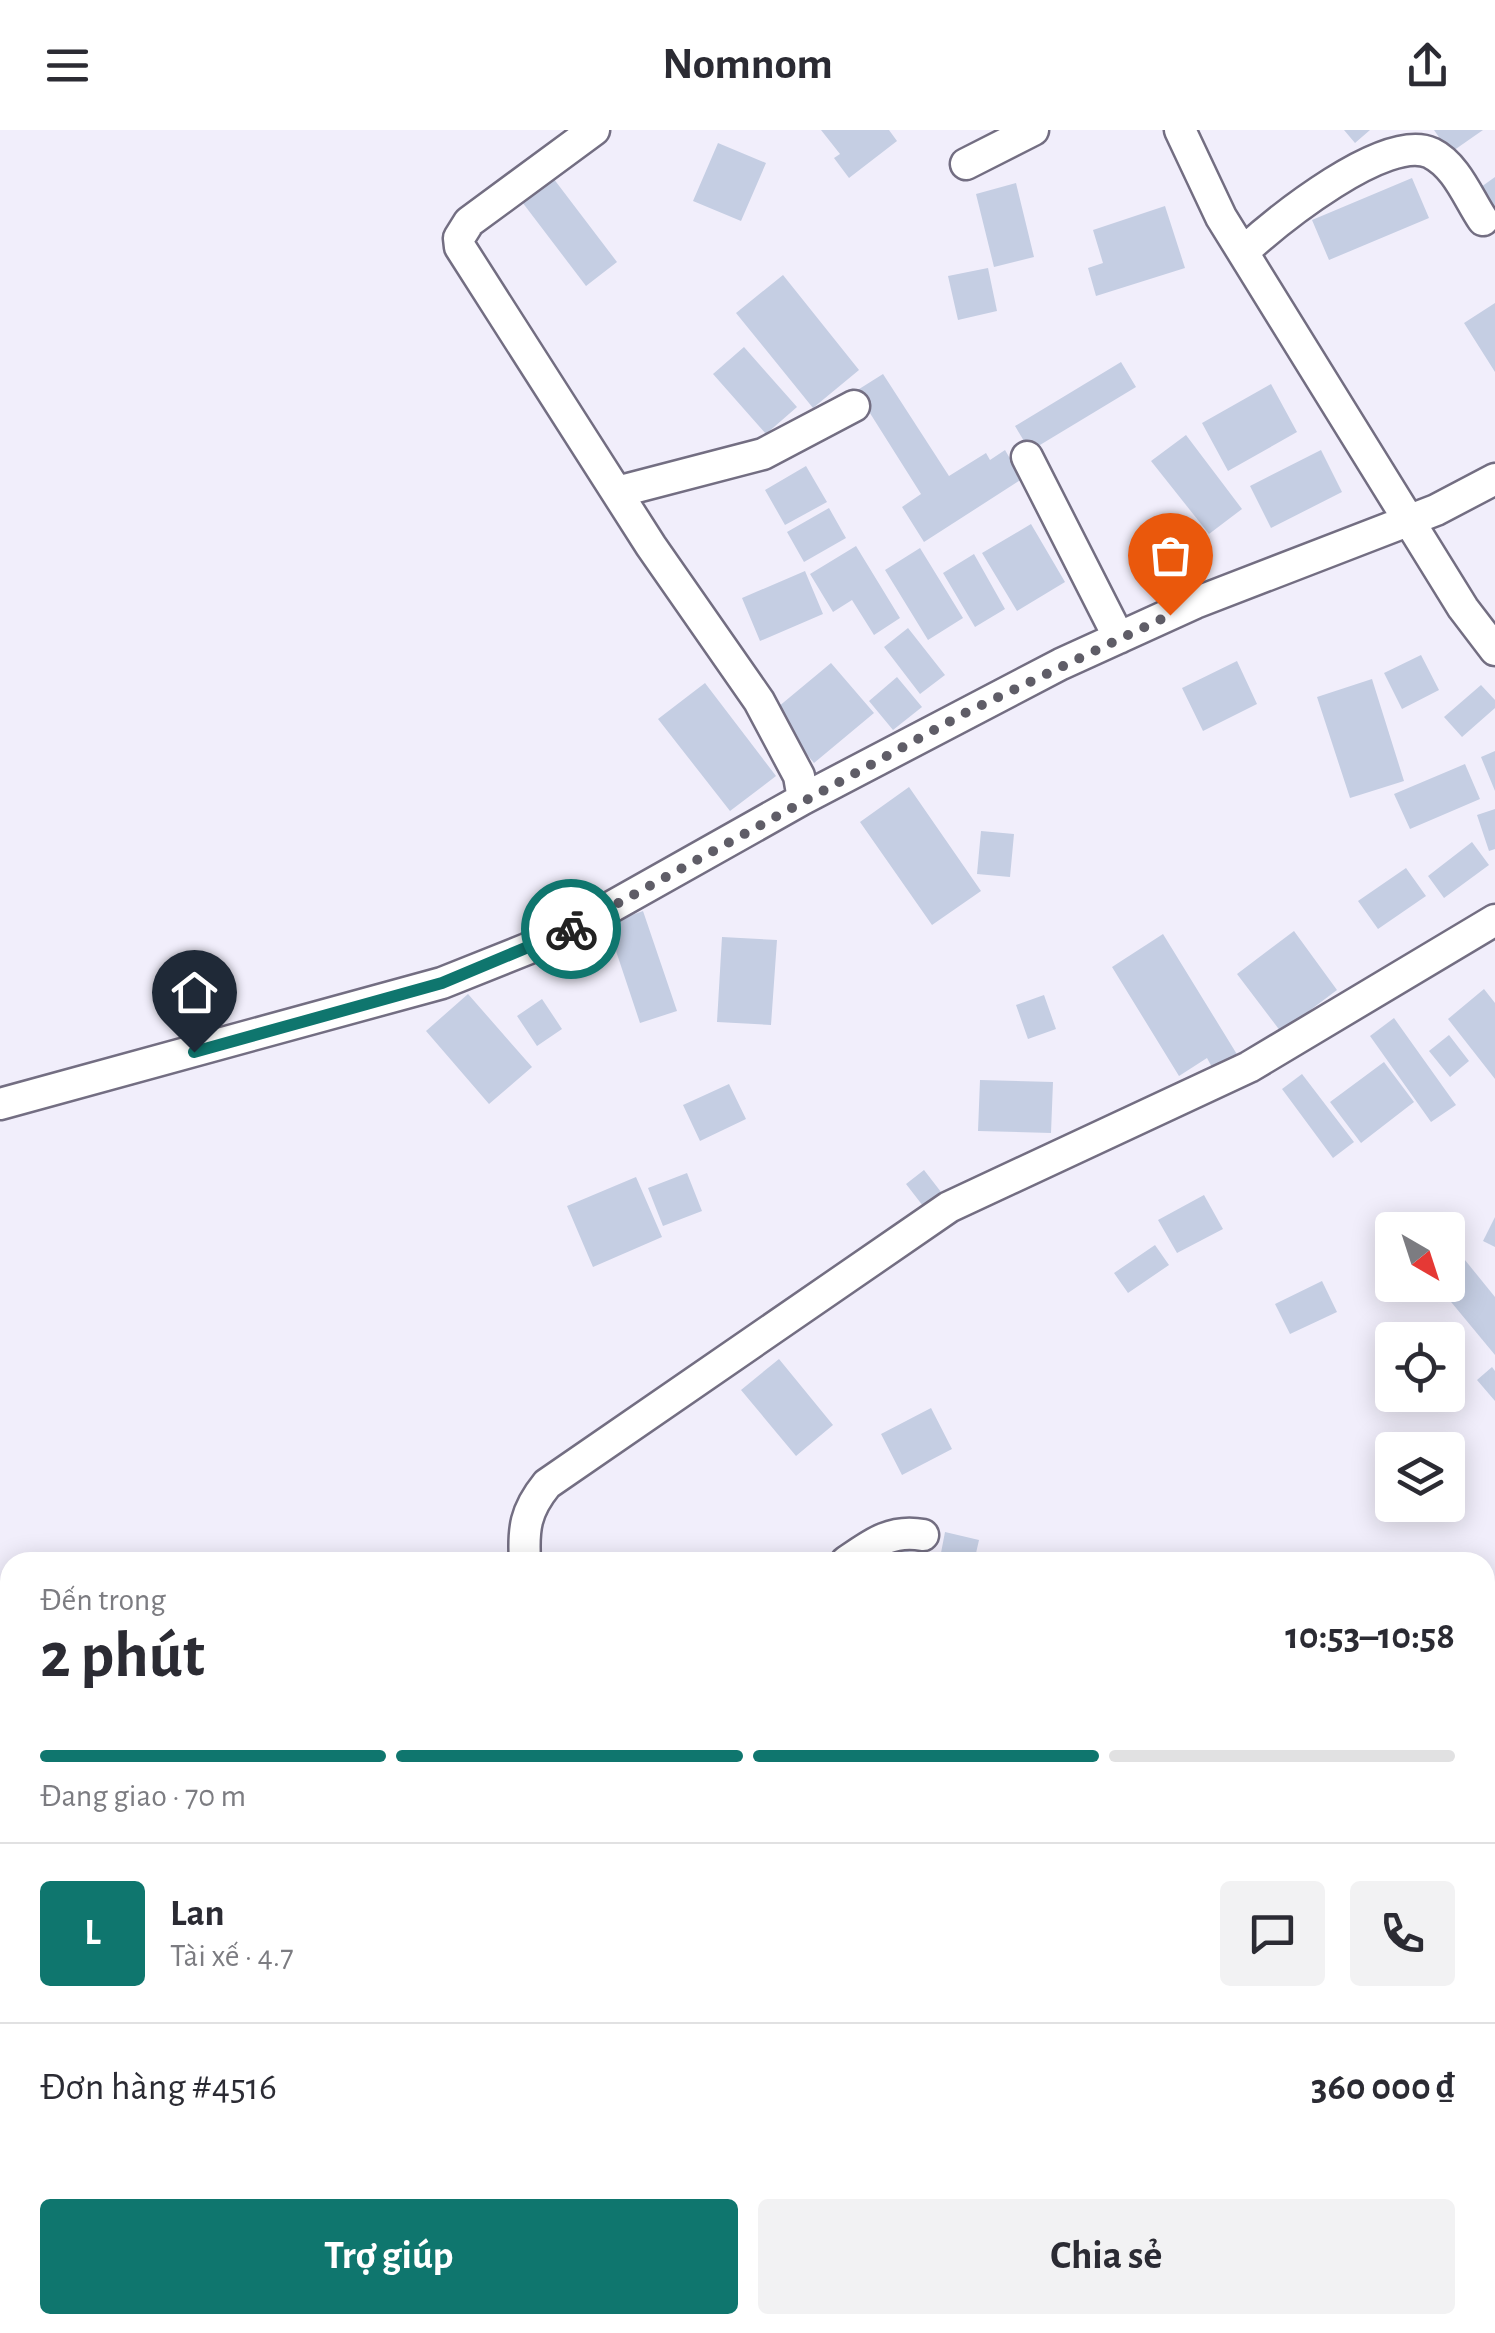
<!DOCTYPE html>
<html lang="vi">
<head>
<meta charset="utf-8">
<style>
	:root { --surface:#fff; --page:#f2f2f3; --text:#2b2b33; --muted:#7c7c81; --line:#e1e1e2; --accent:#0f766e }
	body { margin:0; font-family:"Alegreya Sans",sans-serif; background:var(--page); color:var(--text); height:100vh; display:flex; flex-direction:column; font-size:38px; white-space:nowrap }
	* { box-sizing:border-box; margin:0 }
	p { font-size:32px; color:var(--muted) }
	.icon { flex:none; width:55px; height:55px; fill:none; stroke:currentColor; stroke-width:2; stroke-linecap:round; stroke-linejoin:round }
	.map { position:relative; flex:1; overflow:hidden }
	.panel { position:absolute; left:0px; top:1422px; width:1495px; height:782px; display:flex; flex-direction:column; background:var(--surface); border-radius:30px 30px 0 0; box-shadow:0 5px 25px #0003 }
	.panel>* { flex:none }
	.needle { width:65px; rotate:141deg }
	.controls { position:absolute; left:1375px; top:1082px; display:grid; gap:20px }
	.controls a { display:grid; place-items:center; width:90px; height:90px; border-radius:10px; background:var(--surface); box-shadow:0 5px 25px #0003; font-size:50px }
	.pin { position:absolute; display:grid; place-items:center; width:85px; height:85px; color:#fff; margin:-102px -42px; border-radius:50% 50% 50% 0; rotate:-45deg; box-shadow:0 0 10px #0007 }
	.pin .icon { rotate:45deg }
	.courier { position:absolute; display:grid; place-items:center; width:100px; height:100px; margin:-50px; border:8px solid #0f766e; border-radius:50%; background:#fff; color:#222; box-shadow:0 2px 12px #0007 }
	.summary em { font-style:normal; font-weight:600 }
	.summary div { display:flex; flex-direction:column-reverse }
	.summary { display:flex; align-items:center; justify-content:space-between; height:170px; padding:0 40px }
	h1 { font-size:65px; font-weight:600; line-height:75px }
	.bar { display:grid; grid-template-columns:repeat(4,1fr); gap:15px 10px; align-content:center; height:120px; padding:0 40px }
	.bar i { height:12px; border-radius:8px; background:var(--line) }
	.bar .active { background:var(--accent) }
	.bar p { grid-column:span 4 }
	.line { display:flex; align-items:center; gap:25px; padding:0 40px; border-top:2px solid var(--line) }
	.line div { flex:1 }
	.round { display:grid; place-items:center; flex:none; width:105px; height:105px; border-radius:10px; background:var(--page) }
	.action { display:flex; gap:20px; margin-top:auto; padding:20px 40px }
	.action a { flex:1; height:115px; border-radius:10px; background:var(--accent); color:#fff; font-size:40px; font-weight:600; line-height:115px; text-align:center }
	.action a+a { background:var(--page); color:var(--text) }
	header { display:flex; justify-content:space-between; align-items:center; height:130px; padding:0 40px; background:var(--surface); font-size:45px; font-weight:600 }
	.map>svg:first-child { display:block }
	.building { fill:#c5cee3 }
	.lines { fill:none; stroke-linecap:round; stroke-linejoin:round }
	.service-casing { stroke:#736e82; stroke-width:20 }
	.minor-casing { stroke:#736e82; stroke-width:35 }
	.service { stroke:#fff; stroke-width:15 }
	.minor { stroke:#fff; stroke-width:30 }
	.done { stroke:#5f5d67; stroke-width:10; stroke-dasharray:0 18 }
	.route { stroke:#0f766e; stroke-width:12 }
</style>
</head>
<body>
<header><svg class="icon" aria-label="menu" viewBox="0 0 24 24"><path d="M4 6h16M4 12h16M4 18h16"/></svg>Nomnom<svg class="icon" aria-label="share" viewBox="0 0 24 24"><path d="M12 15V3M7 8l5-5 5 5M5 13v7h14v-7"/></svg></header>
<div class="map">
<svg width="1495" height="2203" viewBox="0 0 1495 2203">
	<rect width="100%" height="100%" fill="#f1eefb"/>
	<path class="building" d="M821 0H889L897 11 849 48 834 28 840 24Z
		M1344 0H1370L1355 13Z
		M1434 0H1483L1450 23Z
		M718 13 766 33 741 91 693 71Z
		M547 40 617 132 586 156 516 64Z
		M1495 47V78L1481 57Z
		M1412 48 1429 88 1329 130 1312 90Z
		M1016 53 1034 127 994 137 976 64Z
		M1165 76 1185 138 1096 166 1088 138 1103 133 1093 100Z
		M988 138 997 181 958 190 948 146Z
		M783 145 859 240 813 278 736 183Z
		M1495 173V242L1464 193Z
		M744 217 797 277 766 304 713 244Z
		M1121 232 1136 257 1030 321 1015 296Z
		M883 244 949 346 986 323 990 330 1005 320 1022 349 924 412 902 377 921 364 856 261Z
		M1271 254 1297 302 1228 341 1202 293Z
		M1186 305 1242 379 1209 404 1151 331Z
		M1321 320 1342 362 1271 398 1250 356Z
		M806 336 827 372 785 395 765 360Z
		M829 378 846 408 804 432 787 402Z
		M1031 394 1065 452 1017 481 982 423Z
		M856 416 900 488 874 505 852 470 833 482 810 444Z
		M920 418 963 488 928 510 885 440Z
		M974 424 1005 479 975 497 943 443Z
		M805 441 823 484 760 511 742 468Z
		M908 498 945 545 920 564 884 517Z
		M1421 525 1439 560 1402 579 1384 543Z
		M1237 531 1257 574 1203 601 1182 558Z
		M831 533 874 583 814 633 772 582Z
		M897 547 922 577 893 600 869 571Z
		M1372 549 1404 651 1350 668 1317 567Z
		M705 553 776 646 730 681 658 589Z
		M1481 555 1495 570V578L1462 607 1444 587Z
		M1495 621V661L1481 627Z
		M1465 634 1480 669 1410 699 1394 664Z
		M909 657 981 761 932 795 860 692Z
		M1495 679V719L1489 721 1477 685Z
		M981 701 1014 704 1010 747 977 744Z
		M1472 712 1489 735 1444 768 1428 746Z
		M1406 738 1426 766 1378 799 1358 771Z
		M643 781 677 881 640 893 607 794Z
		M1294 801 1337 860 1281 902 1237 844Z
		M1163 804 1238 926 1214 941 1207 928 1179 946 1112 837Z
		M722 807 777 810 771 895 717 892Z
		M1484 859 1495 873V949L1448 889Z
		M468 864 532 937 489 974 426 901Z
		M1044 865 1056 899 1028 909 1016 875Z
		M542 869 562 899 537 916 517 886Z
		M1394 888 1456 975 1431 992 1370 906Z
		M1449 905 1469 931 1450 947 1429 921Z
		M1384 932 1414 972 1361 1013 1330 972Z
		M1302 944 1354 1012 1333 1028 1282 959Z
		M980 950 1053 952 1051 1003 978 1001Z
		M729 954 746 989 700 1011 683 975Z
		M924 1040 948 1071 930 1085 906 1054Z
		M687 1043 702 1081 663 1096 648 1058Z
		M636 1047 662 1107 593 1137 567 1076Z
		M1204 1065 1223 1099 1177 1123 1158 1090Z
		M1495 1087V1117L1483 1111Z
		M1155 1115 1169 1135 1128 1163 1114 1143Z
		M1456 1119 1495 1167V1225L1437 1155H1448V1126Z
		M1322 1151 1337 1182 1290 1204 1275 1174Z
		M779 1229 833 1295 796 1326 741 1260Z
		M1492 1237 1495 1241V1271L1477 1250Z
		M931 1278 952 1319 902 1345 881 1304Z
		M945 1402 979 1410 974 1432H891L894 1418 940 1428Z
		M1123 2195H1156L1153 2203H1121Z
		M1243 2195H1330L1328 2203H1240Z
		M1341 2195H1443L1440 2203 1415 2196 1413 2203H1350Z"/>
	<g class="lines">
		<defs>
			<path id="service" d="M1485 2022 1494 2169 1491 2203"/>
			<path id="minor" d="M594 0 469 92 459 108 460 117 651 416 759 571 799 646 803 669
				M1180 0 1221 87 1463 478 1495 520
				M966 34 1033 0
				M1243 122C1277 91 1386 2 1431 23 1457 36 1468 68 1483 90
				M1027 327 1119 508
				M617 362 763 324 854 276
				M0 974 442 853 527 819 579 795 803 669 1061 534 1195 473 1436 380 1495 349
				M525 1432C523 1399 525 1381 547 1354L949 1077 1249 937 1495 790
				M846 1432C872 1414 891 1399 923 1405
				M0 1624 10 1633
				M618 2195 628 2203
				M919 2195 933 2203
				M1348 2203 1349 2195"/>
		</defs>
		<use href="#service" class="service-casing"/>
		<use href="#minor" class="minor-casing"/>
		<use href="#service" class="service"/>
		<use href="#minor" class="minor"/>
	</g>
	<g class="lines">
		<path class="done" d="M571 799 967 582 1170 485"/>
		<path class="route" d="M194 922 442 853 571 799"/>
	</g>
</svg>
<div class="controls">
<a><svg class="needle" viewBox="-14 -14 28 28"><path d="M0-13l5 13h-10z" fill="#e53935"/><path d="M0 13l5-13h-10z" fill="#7c7c81"/></svg></a>
<a><svg class="icon" aria-label="locate" viewBox="0 0 24 24"><circle cx="12" cy="12" r="6"/><path d="M12 2v4M12 18v4M2 12h4M18 12h4"/></svg></a>
<a><svg class="icon" aria-label="layers" viewBox="0 0 24 24"><path d="M12 4l9 5-9 5-9-5zM3 14l9 5 9-5"/></svg></a>
</div>
<div class="pin" style="left:1170px;top:485px;background:#ea580c"><svg class="icon" aria-label="bag" viewBox="0 0 24 24"><path d="M5 8h14l-1 12H6zM9 8a3 3 0 0 1 6 0"/></svg></div>
<div class="pin" style="left:194px;top:922px;background:#1f2937"><svg class="icon" aria-label="home" viewBox="0 0 24 24"><path d="M3 11l9-7 9 7M6 9v11h12V9"/></svg></div>
<div class="courier" style="left:571px;top:799px"><svg class="icon" aria-label="bike" viewBox="0 0 24 24"><circle cx="6" cy="16" r="4"/><circle cx="18" cy="16" r="4"/><path d="M6 16l4-8h5l3 8M10 8l3 8H6M13 5h3"/></svg></div>
<section class="panel">
<div class="summary"><div><h1>2 phút</h1><p>Đến trong</p></div><em>10:53–10:58</em></div>
<div class="bar"><i class="active"></i><i class="active"></i><i class="active"></i><i></i><p>Đang giao · 70 m</p></div>
<div class="line" style="height:180px"><b class="round" style="background:var(--accent);color:#fff">L</b><div><b>Lan</b><p>Tài xế · 4.7</p></div><a class="round"><svg class="icon" aria-label="chat" viewBox="0 0 24 24"><path d="M4 5h16v11H9l-5 4z"/></svg></a><a class="round"><svg class="icon" aria-label="phone" viewBox="0 0 24 24"><path d="M5 4h4l2 5-3 2q2 4 5 5l2-3 5 2v4C11 20 4 13 5 4z"/></svg></a></div>
<div class="line" style="height:130px"><div>Đơn hàng #4516</div><b>360 000 ₫</b></div>
<div class="action"><a>Trợ giúp</a><a>Chia sẻ</a></div>
</section>
</div>
</body>
</html>
